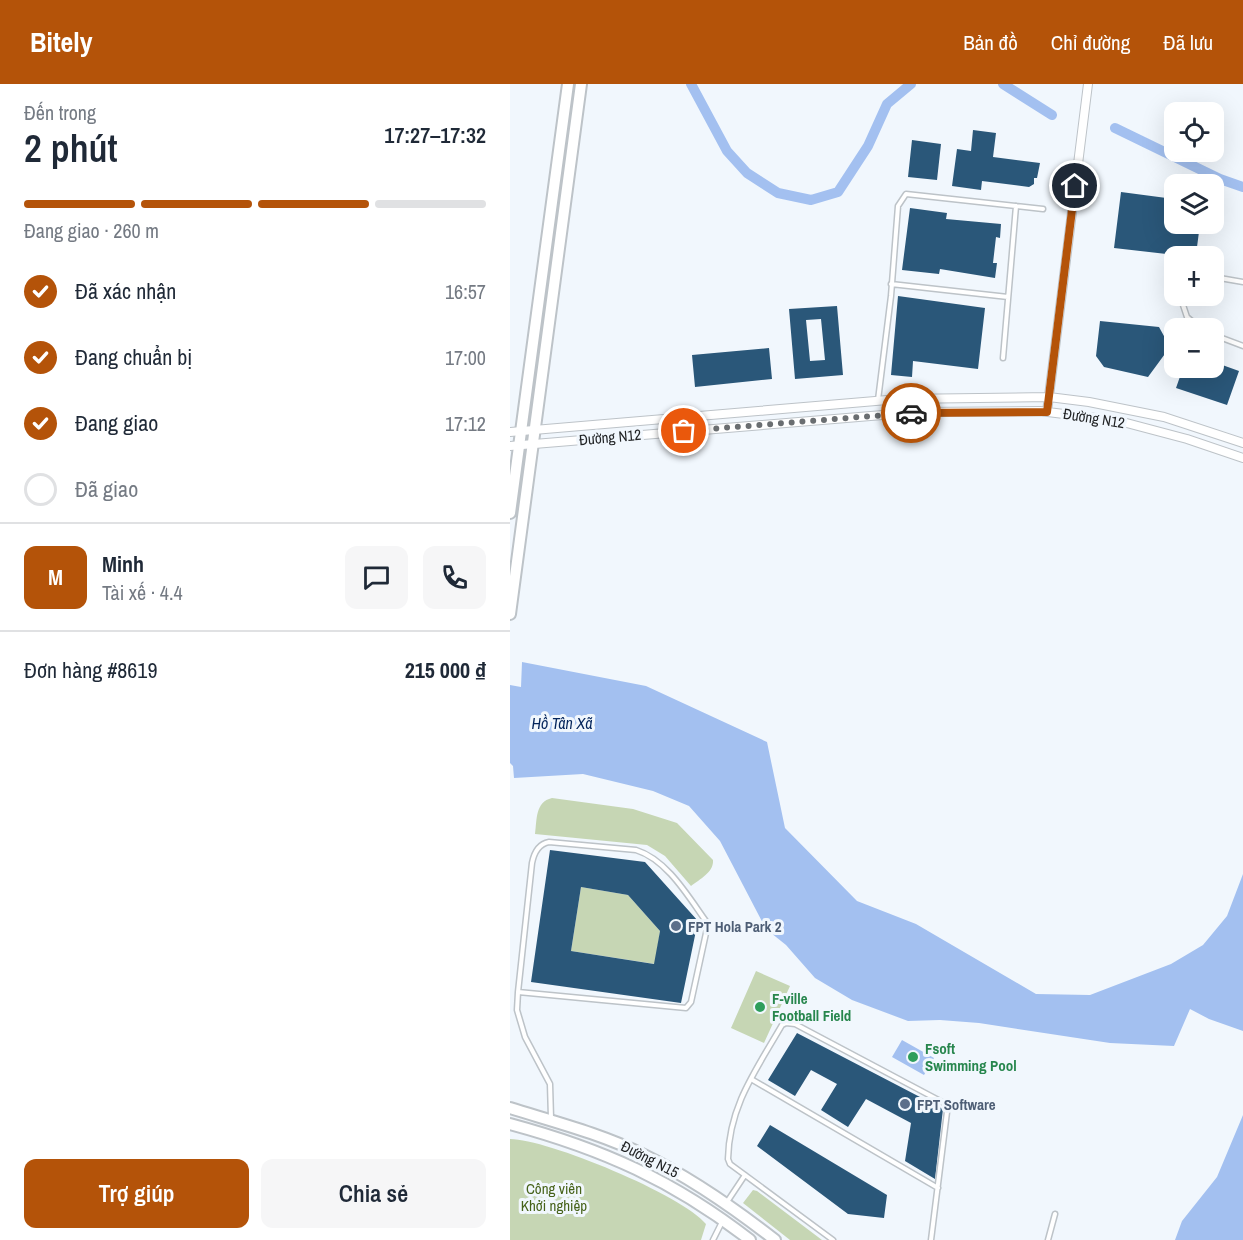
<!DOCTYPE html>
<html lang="vi">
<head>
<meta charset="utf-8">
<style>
	:root { --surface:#fff; --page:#f6f6f7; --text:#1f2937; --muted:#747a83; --line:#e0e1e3; --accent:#b45309 }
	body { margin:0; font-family:"Archivo Narrow",sans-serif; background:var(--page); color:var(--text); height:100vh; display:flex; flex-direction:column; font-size:22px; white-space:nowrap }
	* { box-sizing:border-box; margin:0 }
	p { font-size:20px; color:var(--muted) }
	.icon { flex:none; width:33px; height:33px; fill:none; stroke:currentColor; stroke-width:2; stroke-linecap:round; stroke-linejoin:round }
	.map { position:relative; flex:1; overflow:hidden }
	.drawer { display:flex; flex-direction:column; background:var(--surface); width:510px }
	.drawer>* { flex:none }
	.buttons { position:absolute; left:654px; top:18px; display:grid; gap:12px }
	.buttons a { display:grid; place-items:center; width:60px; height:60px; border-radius:12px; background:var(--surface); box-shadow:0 6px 24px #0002; font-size:30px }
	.pin { position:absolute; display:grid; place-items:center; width:51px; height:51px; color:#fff; margin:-26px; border:3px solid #fff; border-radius:50%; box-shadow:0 2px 6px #0007 }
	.courier { position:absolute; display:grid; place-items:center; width:60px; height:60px; margin:-30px; border:4px solid #b45309; border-radius:50%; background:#fff; color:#222; box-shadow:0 2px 8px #0007 }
	.summary em { font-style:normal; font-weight:600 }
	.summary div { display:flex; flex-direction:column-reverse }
	.summary { display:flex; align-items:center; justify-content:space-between; height:102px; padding:0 24px }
	h1 { font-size:39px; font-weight:600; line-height:45px }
	.bar { display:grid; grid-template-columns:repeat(4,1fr); gap:9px 6px; align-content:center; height:72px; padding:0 24px }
	.bar i { height:8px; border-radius:4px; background:var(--line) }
	.bar .on { background:var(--accent) }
	.bar p { grid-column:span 4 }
	.line { display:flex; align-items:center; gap:15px; padding:0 24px; border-top:2px solid var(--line) }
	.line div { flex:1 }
	.round { display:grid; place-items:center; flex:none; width:63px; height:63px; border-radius:12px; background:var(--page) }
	ol { padding:0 24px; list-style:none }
	li { display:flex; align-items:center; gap:18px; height:66px }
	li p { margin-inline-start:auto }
	li .icon { padding:6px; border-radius:50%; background:var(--accent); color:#fff; stroke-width:4 }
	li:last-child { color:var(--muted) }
	li i { width:33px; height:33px; border:3px solid var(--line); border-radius:50% }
	.cta { display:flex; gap:12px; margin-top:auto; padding:12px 24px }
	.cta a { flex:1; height:69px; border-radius:12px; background:var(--accent); color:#fff; font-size:24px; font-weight:600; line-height:69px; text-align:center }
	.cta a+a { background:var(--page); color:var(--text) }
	header { display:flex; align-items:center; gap:36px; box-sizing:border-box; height:84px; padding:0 30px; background:var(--accent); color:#fff }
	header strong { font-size:28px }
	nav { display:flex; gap:33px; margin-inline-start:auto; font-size:21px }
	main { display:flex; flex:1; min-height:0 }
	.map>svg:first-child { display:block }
	.green { fill:#c6d6b4 }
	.water { fill:#a3c0f0 }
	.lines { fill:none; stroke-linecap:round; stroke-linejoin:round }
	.canal { stroke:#a3c0f0; stroke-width:10 }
	.building { fill:#2a5779; fill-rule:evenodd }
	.lane-casing { stroke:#bdc3c8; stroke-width:7 }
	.street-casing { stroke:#bdc3c8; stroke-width:10 }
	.secondary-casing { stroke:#bdc3c8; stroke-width:14 }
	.lane { stroke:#fff; stroke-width:4 }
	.street { stroke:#fff; stroke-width:8 }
	.secondary { stroke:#fff; stroke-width:10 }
	.done { stroke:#6a6e71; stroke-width:6; stroke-dasharray:0 10.8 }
	.route { stroke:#b45309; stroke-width:8 }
	.service-dot { fill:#5c6f8a; stroke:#f1f7fd; stroke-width:2 }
	.leisure-dot { fill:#2e9e5b; stroke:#f1f7fd; stroke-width:2 }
	.labels { text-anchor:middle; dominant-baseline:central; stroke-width:6; stroke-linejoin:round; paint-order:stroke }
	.street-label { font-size:15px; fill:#222426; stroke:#f1f7fd }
	.service-label { font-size:15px; font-weight:bold; fill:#4e5e75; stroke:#f1f7fd; text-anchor:start }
	.leisure-label { font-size:15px; font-weight:bold; fill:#27864d; stroke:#f1f7fd; text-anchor:start }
	.park-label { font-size:15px; fill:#466219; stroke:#f1f7fd }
	.water-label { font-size:16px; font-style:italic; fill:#04255c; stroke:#f1f7fd }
</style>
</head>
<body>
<header>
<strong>Bitely</strong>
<nav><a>Bản đồ</a><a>Chỉ đường</a><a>Đã lưu</a></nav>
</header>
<main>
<section class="drawer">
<div class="summary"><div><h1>2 phút</h1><p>Đến trong</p></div><em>17:27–17:32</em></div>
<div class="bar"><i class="on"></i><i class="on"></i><i class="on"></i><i></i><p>Đang giao · 260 m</p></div>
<ol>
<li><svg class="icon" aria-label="check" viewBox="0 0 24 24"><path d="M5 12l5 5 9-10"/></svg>Đã xác nhận<p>16:57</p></li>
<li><svg class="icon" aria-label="check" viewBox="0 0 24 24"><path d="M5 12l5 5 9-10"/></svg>Đang chuẩn bị<p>17:00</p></li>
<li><svg class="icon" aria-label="check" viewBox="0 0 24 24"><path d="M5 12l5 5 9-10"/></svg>Đang giao<p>17:12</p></li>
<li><i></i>Đã giao</li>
</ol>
<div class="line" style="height:108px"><b class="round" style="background:var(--accent);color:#fff">M</b><div><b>Minh</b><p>Tài xế · 4.4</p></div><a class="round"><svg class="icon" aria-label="chat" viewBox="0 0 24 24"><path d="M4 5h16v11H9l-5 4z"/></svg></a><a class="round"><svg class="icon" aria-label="phone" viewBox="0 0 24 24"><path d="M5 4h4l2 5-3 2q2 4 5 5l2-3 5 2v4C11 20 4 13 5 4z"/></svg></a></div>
<div class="line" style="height:78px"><div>Đơn hàng #8619</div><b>215 000 ₫</b></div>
<div class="cta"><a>Trợ giúp</a><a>Chia sẻ</a></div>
</section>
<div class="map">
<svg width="733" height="1156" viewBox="0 0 733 1156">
	<rect width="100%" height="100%" fill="#f1f7fd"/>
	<path class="green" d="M42 714 123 725 167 739 203 776C204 788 190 795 181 802L155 772 137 761 25 750C27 736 25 718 42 714Z
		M71 803 118 811 150 847 145 880 61 867Z
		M246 887 280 902 254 959 221 944Z
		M0 1055C37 1055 173 1111 196 1140L191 1156H0Z
		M243 1106 247 1107 312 1156H280L233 1119Z"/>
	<path class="water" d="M12 578 136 602 257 658 275 744 347 817 406 840 526 910 580 911 661 880 693 861 717 832 733 790V947L699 935 680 925 664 962 600 959 469 939 430 936 398 937 342 916 305 894 276 861 256 845 210 757 179 722 143 707 73 690 4 694 3 682 0 679V601L11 603Z
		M392 956 424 974 414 991 382 973Z
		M733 1031V1156H665L672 1137 707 1093Z"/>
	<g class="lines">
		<path class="canal" d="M181 0 217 67 237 89 268 109 301 116 328 108 358 62 377 20 401 0
			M493 0 542 31
			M605 44 710 95 733 103"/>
	</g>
	<path class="building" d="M463 46 486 49 483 73 530 79 527 94H524V100L519 103 472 97 471 106 442 102 447 65 461 67Z
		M402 56 431 60 427 96 398 93Z
		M611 108 664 115V140H690L687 163 674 172 604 164Z
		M400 124 437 129 436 135 491 140 490 154 486 153 483 179H487L485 194 430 185 429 190 392 186Z
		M388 212 475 224 468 285 403 277 402 293 381 291Z
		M327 222 333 291 285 295 279 225ZM311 235 315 276 300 277 296 236Z
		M590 237 649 243 660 263 638 293 594 283 586 272Z
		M259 264 262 295 185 303 182 271Z
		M704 278 729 287 717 321 666 304 673 284H704Z
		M40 766 135 778 188 837 171 919 21 898ZM71 803 118 811 150 847 144 880 61 867Z
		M287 949 433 1025 425 1095 395 1077 401 1039 356 1015 338 1043 311 1026 327 1000 301 986 285 1012 258 996Z
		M260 1041 377 1111 374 1134 338 1130 247 1062Z"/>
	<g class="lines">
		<defs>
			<path id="lane" d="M704 193 733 198
				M381 200 498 213
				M670 212 677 233 690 244
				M704 251 733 262
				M493 274 506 122
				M368 316 381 212 388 122 396 110 533 125
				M8 908 176 924 181 918 198 840C179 814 158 776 126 766L39 758C28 760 24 769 22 779L8 908 7 926 15 953 40 1000 41 1034
				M241 995 428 1104
				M217 1118 235 1091
				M203 1156 213 1136
				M323 1156 220 1080 218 1075C219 1022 246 986 272 941L276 939 285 940 436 1020 437 1028 421 1156
				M538 1156 545 1130"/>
			<path id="street" d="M537 328 578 0
				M0 348 389 315 539 313 579 318 654 333 733 359
				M0 362 409 328 530 327 609 337 677 355 733 374"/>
			<path id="secondary" d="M0 429 58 0
				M0 530 71 0
				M0 1024C45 1038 92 1050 134 1071 181 1094 224 1124 265 1156
				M0 1040C93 1065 164 1097 240 1156"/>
		</defs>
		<use href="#lane" class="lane-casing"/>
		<use href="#street" class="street-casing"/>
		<use href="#secondary" class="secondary-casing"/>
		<use href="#lane" class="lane"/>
		<use href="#street" class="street"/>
		<use href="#secondary" class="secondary"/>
	</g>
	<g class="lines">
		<path class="done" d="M174 347 401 329"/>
		<path class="route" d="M401 329 537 328 565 102"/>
	</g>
	<g class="service-dot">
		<circle cx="166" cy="842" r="6"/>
		<circle cx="395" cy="1020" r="6"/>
	</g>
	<g class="leisure-dot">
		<circle cx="250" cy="923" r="6"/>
		<circle cx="403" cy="973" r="6"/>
	</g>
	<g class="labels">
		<g class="street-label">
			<text transform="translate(584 334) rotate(9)">Đường N12</text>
			<text transform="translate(100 353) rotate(-5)">Đường N12</text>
			<text transform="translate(140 1075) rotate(27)">Đường N15</text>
		</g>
		<g class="service-label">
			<text x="178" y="842">FPT Hola Park 2</text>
			<text x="407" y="1020">FPT Software</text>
		</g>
		<g class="leisure-label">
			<text x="262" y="914">F-ville<tspan x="262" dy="17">Football Field</tspan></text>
			<text x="415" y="964">Fsoft<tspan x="415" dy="17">Swimming Pool</tspan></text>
		</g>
		<g class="park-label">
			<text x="44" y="1104">Công viên<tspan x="44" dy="17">Khởi nghiệp</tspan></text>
		</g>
		<g class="water-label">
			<text x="52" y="639">Hồ Tân Xã</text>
		</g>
	</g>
</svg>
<div class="buttons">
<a><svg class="icon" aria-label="locate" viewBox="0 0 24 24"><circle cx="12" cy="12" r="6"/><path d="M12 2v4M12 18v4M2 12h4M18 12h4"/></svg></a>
<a><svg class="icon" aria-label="layers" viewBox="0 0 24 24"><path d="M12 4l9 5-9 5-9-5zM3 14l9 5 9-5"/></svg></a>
<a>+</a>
<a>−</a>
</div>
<div class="pin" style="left:174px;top:347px;background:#ea580c"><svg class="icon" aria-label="bag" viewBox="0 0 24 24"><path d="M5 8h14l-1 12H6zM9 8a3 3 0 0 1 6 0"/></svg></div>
<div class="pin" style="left:565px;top:102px;background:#1f2937"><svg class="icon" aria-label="home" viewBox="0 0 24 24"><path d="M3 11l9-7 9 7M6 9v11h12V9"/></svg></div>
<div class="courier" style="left:401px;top:329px"><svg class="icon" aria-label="car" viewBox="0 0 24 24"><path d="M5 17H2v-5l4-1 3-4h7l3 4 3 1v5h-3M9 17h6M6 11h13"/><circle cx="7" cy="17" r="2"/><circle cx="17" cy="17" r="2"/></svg></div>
</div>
</main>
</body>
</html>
